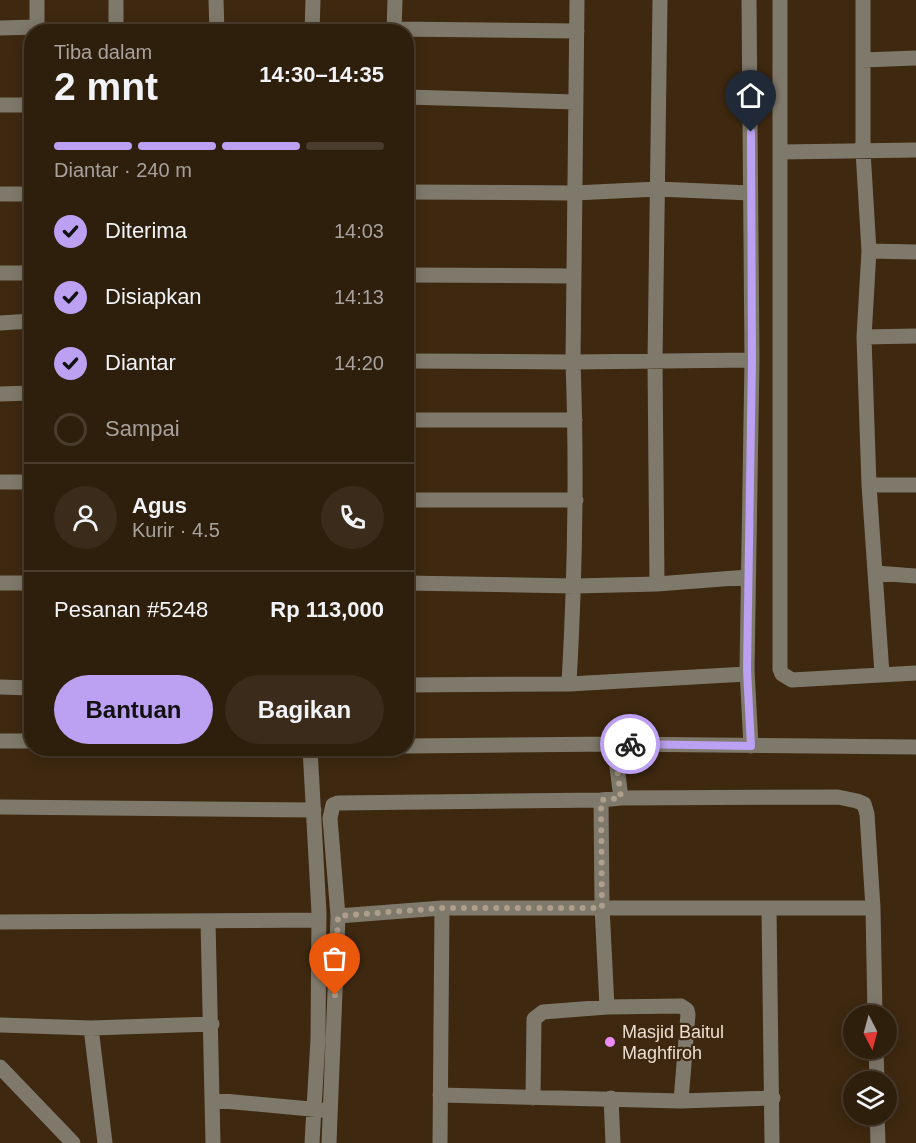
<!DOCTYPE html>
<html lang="id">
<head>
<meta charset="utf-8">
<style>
	:root { --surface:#2e1e0c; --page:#3a2b1a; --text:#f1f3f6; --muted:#a7a29d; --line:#493c2d; --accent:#bca0f2 }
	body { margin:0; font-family:Helvetica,sans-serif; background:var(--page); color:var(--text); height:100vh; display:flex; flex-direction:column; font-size:22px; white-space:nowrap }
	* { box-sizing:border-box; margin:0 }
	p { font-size:20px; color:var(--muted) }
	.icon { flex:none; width:33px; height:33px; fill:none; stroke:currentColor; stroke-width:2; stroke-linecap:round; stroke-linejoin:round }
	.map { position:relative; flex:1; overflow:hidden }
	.details { position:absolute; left:24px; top:24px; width:390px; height:732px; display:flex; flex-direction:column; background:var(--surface); border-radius:24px; box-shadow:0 3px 15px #0003,0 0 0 2px var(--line) }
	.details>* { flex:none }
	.needle { width:39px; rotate:174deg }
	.fabs { position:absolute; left:843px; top:1005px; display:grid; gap:12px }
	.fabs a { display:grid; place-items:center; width:54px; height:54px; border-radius:50%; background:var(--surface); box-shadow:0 3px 15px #0003,0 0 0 2px var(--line); font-size:30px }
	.pin { position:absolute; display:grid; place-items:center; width:51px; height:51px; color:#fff; margin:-62px -26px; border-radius:50% 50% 50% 0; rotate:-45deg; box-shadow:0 0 6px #0007 }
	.pin .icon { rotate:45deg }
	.courier { position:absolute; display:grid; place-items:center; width:60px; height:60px; margin:-30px; border:4px solid #bca0f2; border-radius:50%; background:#fff; color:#222; box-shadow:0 2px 8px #0007 }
	.headline em { font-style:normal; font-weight:700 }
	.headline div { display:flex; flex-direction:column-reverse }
	.headline { display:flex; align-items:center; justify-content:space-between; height:102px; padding:0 30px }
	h1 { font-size:39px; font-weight:700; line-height:45px }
	.bar { display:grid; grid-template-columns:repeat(4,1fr); gap:9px 6px; align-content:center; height:72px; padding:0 30px }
	.bar i { height:8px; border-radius:4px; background:var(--line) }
	.bar .active { background:var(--accent) }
	.bar p { grid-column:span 4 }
	.line { display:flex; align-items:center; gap:15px; padding:0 30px; border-top:2px solid var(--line) }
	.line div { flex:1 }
	.round { display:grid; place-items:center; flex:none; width:63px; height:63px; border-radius:32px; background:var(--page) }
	ol { padding:0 30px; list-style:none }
	li { display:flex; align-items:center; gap:18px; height:66px }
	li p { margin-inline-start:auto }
	li .icon { padding:6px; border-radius:50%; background:var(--accent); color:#111; stroke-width:4 }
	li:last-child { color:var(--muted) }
	li i { width:33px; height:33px; border:3px solid var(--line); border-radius:50% }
	.primary-button { display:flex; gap:12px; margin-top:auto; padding:12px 30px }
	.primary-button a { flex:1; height:69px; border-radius:36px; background:var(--accent); color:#111; font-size:24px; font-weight:700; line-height:69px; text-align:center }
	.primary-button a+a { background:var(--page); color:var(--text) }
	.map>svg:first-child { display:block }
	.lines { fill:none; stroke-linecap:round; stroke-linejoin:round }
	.minor { stroke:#7f796b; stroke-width:15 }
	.done { stroke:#af9e8c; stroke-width:6; stroke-dasharray:0 10.8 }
	.route { stroke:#bca0f2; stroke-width:8 }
	.poi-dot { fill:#ed8cf9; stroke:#3e2810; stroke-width:2 }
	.labels { text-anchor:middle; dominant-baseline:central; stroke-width:4.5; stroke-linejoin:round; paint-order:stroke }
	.poi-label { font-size:18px; fill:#ecddcf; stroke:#3e2810; text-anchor:start }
</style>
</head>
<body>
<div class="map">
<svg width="916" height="1143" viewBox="0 0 916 1143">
	<rect width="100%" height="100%" fill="#3e2810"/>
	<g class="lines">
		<path class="minor" d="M116 0V32
			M216 0 217 32
			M749 0 752 360 747 670 751 746
			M780 0V669L782 674 792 680 916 673
			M863 0V151L869 251 864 337 869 485 882 674
			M0 28 37 27
			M394 29 577 31
			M37 32V0
			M312 32 313 0
			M394 32 395 0
			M863 60 916 58
			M406 97 576 102
			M0 105H32
			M781 152 916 150
			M406 192 574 193 658 189 750 193
			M0 194H32
			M869 251 916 252
			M0 273H32
			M406 275 574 276
			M0 323 32 321
			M864 337 916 336
			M406 361 573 362 752 360
			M0 394 32 393
			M406 420H575
			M0 482H32
			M869 485H916
			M406 500H576
			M875 573 916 576
			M0 583H32
			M406 583 575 586 657 584 748 577
			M657 584 655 361 660 0
			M569 684C575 577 577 470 573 362L577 0
			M406 685 569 684 747 674
			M0 687 32 688
			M0 741H32
			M614 744 621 798
			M406 746 614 744 916 747
			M310 748 319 913 318 1039 312 1143
			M601 800 602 907 607 1007
			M0 807 314 810
			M769 909 772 1143
			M338 916 442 908H873
			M208 921 213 1143
			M0 922 319 920
			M0 1025 91 1028 212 1024
			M91 1028 105 1143
			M876 1048 877 1082
			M0 1067 73 1143
			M440 1095 681 1101 773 1098
			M533 1098 534 1019 543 1012 607 1007 681 1006 687 1010 688 1014 681 1101
			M611 1098 613 1143
			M213 1100 321 1110
			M877 1114 878 1143
			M329 1143 338 916 330 818 333 805 338 803 601 800 621 798 838 797 857 801 864 804 867 814 873 908 875 1016
			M440 1143 442 908"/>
	</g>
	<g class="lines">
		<path class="done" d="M335 995 338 916 442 908H602L601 800 621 798 614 744H630"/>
		<path class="route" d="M630 744 751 746 747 670 752 360 751 132"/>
	</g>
	<circle class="poi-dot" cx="610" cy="1042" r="6"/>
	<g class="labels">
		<g class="poi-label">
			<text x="622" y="1032">Masjid Baitul<tspan x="622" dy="21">Maghfiroh</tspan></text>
		</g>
	</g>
</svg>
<div class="fabs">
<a><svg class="needle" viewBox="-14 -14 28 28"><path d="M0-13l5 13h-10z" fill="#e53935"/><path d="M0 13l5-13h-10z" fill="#a7a29d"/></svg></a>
<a><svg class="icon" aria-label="layers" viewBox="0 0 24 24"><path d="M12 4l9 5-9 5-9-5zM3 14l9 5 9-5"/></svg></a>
</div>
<div class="pin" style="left:335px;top:995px;background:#ea580c"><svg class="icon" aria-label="bag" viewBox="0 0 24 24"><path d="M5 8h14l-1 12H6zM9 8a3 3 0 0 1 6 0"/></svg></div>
<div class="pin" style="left:751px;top:132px;background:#1f2937"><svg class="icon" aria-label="home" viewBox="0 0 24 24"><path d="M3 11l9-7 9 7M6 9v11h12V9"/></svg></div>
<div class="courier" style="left:630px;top:744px"><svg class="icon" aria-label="bike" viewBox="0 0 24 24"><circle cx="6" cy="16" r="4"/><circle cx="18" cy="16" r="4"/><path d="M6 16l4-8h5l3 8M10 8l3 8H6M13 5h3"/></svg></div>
<section class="details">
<div class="headline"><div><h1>2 mnt</h1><p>Tiba dalam</p></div><em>14:30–14:35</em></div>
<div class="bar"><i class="active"></i><i class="active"></i><i class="active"></i><i></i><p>Diantar · 240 m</p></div>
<ol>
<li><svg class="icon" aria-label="check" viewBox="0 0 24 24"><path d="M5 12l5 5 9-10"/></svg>Diterima<p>14:03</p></li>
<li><svg class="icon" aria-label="check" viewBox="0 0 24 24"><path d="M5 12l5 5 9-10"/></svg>Disiapkan<p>14:13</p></li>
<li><svg class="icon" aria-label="check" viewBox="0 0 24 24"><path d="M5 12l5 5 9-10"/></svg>Diantar<p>14:20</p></li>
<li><i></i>Sampai</li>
</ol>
<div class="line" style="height:108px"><a class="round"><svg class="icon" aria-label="person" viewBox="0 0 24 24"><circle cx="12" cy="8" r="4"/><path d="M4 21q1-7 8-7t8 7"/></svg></a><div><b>Agus</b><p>Kurir · 4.5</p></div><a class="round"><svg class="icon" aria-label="phone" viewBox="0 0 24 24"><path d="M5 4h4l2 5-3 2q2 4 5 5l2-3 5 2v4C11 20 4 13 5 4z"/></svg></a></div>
<div class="line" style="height:78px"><div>Pesanan #5248</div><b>Rp 113,000</b></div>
<div class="primary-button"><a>Bantuan</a><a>Bagikan</a></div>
</section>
</div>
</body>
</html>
